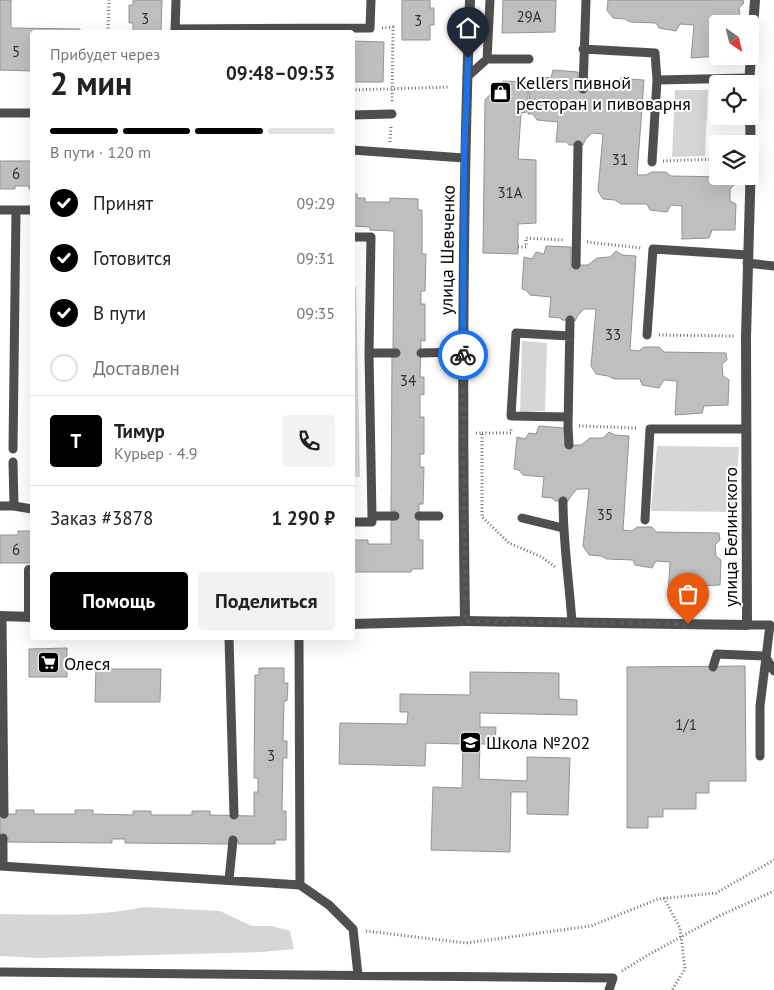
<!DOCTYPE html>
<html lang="ru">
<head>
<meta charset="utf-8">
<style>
	:root { --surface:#fff; --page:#f2f2f2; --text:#222; --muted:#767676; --line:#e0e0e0; --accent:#000 }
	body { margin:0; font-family:"PT Sans",sans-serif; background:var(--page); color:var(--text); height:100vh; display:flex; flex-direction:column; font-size:19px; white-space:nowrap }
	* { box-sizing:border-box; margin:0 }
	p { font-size:16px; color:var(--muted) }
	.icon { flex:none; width:28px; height:28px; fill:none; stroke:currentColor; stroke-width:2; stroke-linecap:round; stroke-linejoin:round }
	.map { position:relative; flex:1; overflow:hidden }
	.sheet { position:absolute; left:30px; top:30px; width:325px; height:610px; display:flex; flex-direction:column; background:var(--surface); border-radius:5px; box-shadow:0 5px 20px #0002 }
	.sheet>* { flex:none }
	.needle { width:32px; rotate:145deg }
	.fabs { position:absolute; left:709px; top:15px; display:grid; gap:10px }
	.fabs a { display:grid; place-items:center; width:50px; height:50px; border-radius:5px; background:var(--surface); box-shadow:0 5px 20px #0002; font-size:25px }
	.pin { position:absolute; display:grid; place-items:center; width:42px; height:42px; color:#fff; margin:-51px -21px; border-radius:50% 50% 50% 0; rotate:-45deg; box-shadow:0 0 5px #0007 }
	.pin .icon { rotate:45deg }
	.courier { position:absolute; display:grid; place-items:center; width:50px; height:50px; margin:-25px; border:4px solid #1a73e8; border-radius:50%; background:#fff; color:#222; box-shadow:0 1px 6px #0007 }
	.summary em { font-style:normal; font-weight:700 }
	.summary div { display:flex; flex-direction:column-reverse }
	.summary { display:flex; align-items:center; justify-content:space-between; height:85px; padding:0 20px }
	h1 { font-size:32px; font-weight:700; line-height:38px }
	.bar { display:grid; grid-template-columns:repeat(4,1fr); gap:8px 5px; align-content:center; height:60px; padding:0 20px }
	.bar i { height:6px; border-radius:4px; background:var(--line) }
	.bar .selected { background:var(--accent) }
	.bar p { grid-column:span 4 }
	.line { display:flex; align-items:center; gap:12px; padding:0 20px; border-top:1px solid var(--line) }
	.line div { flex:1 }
	.round { display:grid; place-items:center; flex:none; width:52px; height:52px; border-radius:5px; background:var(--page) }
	ol { padding:0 20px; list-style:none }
	li { display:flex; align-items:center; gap:15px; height:55px }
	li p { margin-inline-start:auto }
	li .icon { padding:5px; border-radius:50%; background:var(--accent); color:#fff; stroke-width:4 }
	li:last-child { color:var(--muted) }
	li i { width:28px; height:28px; border:2px solid var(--line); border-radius:50% }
	.action { display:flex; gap:10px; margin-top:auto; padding:10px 20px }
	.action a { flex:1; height:58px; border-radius:5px; background:var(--accent); color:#fff; font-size:20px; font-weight:700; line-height:58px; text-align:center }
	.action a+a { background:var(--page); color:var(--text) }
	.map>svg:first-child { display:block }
	.green { fill:#d6d6d6 }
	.building { fill:#bfbfbf; stroke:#939393 }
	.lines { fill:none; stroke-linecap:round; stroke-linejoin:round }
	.path { stroke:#717171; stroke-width:3; stroke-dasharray:1 2.5; stroke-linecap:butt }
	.service { stroke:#4f4f4f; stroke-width:9 }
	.minor { stroke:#4f4f4f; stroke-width:10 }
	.tertiary { stroke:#4f4f4f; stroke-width:10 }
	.done { stroke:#595959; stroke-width:5; stroke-dasharray:0 9 }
	.route { stroke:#1a73e8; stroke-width:6 }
	.labels { text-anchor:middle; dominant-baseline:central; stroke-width:4; stroke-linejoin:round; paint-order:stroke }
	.number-label { font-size:15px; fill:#303030 }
	.poi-label { font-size:18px; fill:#000; stroke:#fff; text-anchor:start }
	.street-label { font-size:18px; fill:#000; stroke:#fff }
</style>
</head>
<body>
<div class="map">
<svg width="774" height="990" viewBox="0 0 774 990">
	<rect width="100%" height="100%" fill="#fff"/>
	<path class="green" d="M675 90H708L705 156 672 157Z
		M352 286H356L360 477H352Z
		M522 341 547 343 545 411 520 412Z
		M657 446 739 447 734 512 651 511Z
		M144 907 220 911 252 926H272L290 931 294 949 262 952 36 958 0 956V914C48 915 96 917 144 907Z"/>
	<path class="building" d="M0 0H11V28L80 29V32H32V71L0 70Z
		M133 0H162L161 32H133V23H129V5H133Z
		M402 0H430V8H434V25H430V40H402Z
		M503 0H556L555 32 502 33Z
		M608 0H743L744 3 739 8 740 20 745 24H718V56L691 58 694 25 680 24 676 31 659 28 656 23 630 22 625 19 613 18 607 10Z
		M352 41 384 42 383 82H352Z
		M553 70 578 72 579 89 595 90 604 82H617L623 76 629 79 644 80 637 175H646L652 172H666L671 176 733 177 735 184 730 189V201L736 204 735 230H712L709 238 682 239V206L671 205 667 212 650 210 647 204H621L615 200 603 199 598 191 603 134 592 133 585 140 583 145H569L567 142H556L558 122 537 120 533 114H528L531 81 539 83 543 77 551 78Z
		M503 81 529 82 527 112 521 113 518 159 536 160V223L518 224V254L483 253 485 100Z
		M0 161H32V189H29V186H15V189H0Z
		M352 194H357V198H365V202H390V198L418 199V210H422V254H426L425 291H421V304H425V341L421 340 420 377H424V395L420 394V417H424V454H420V467H424L423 504H419V540H423V569H412L411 572H352V540H368V544H391V520H395V511H391L392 357H396V348H393L394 231 370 230V227L352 226Z
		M546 246 571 247V265H588L597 258 610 257 616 251 622 255 636 256 630 350 639 351 644 347H659L664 352 726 353 727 360 722 364 723 376 729 380 728 405 704 406 702 413 675 415 677 381 664 380 659 388 642 385 640 379H614L608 376 596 374 591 366 596 309H584L578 315 575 321 562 320 560 318 549 317 551 297 530 295 526 290 522 289 524 257 532 259 536 252 544 254Z
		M539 426 564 428 565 445H581L590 438H603L609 432 615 435 629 436 623 530 632 531 637 527H652L656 532 719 533 720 540 715 545 716 556 721 560 720 585 697 586 694 593 668 595 670 562 656 561 652 568 635 565 633 560 607 559 601 556 589 555 583 546 589 489H577L571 496 568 501H555L552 498 542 497 544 477 523 475 519 470 514 469 517 437 525 439 529 433 536 434Z
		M18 531H32V563H0V535H18Z
		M67 648V677H29V649Z
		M745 666 746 781H709V793H696V809H663V817H648V828H627V667Z
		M259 668H284V683H288L287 701H284L283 741H287V758H283L282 811H286V840H275V844H238V840H233L229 844 125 843V839H112V843L8 842V838H0V814H16V810H34V814H75V810H93V814L133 815V811H151V815H192V811H210V815L254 816V792H258V778H254L255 675H259Z
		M96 669H161L160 702H95Z
		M470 672 559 673V699L577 700V715L480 713V727H496L495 744H480L479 779 527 781V757L570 758 568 815 527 814V792H511L510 852 431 850 433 787 462 788 463 744 426 743 425 766 339 764 340 723 407 724 408 712H400V694L470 695Z"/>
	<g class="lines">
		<path class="path" d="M382 28 393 27 392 102
			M108 32 109 0
			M352 90 449 87
			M390 142 391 126
			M663 161 718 159
			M587 242 641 248
			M518 247H526V238L564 240
			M659 335 735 336
			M579 426 637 428
			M476 433H482V517L509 543 542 557 555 567
			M482 433H511V427
			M664 898 680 928 685 969 672 990
			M366 931 466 943 591 926 658 899 716 893 774 860
			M622 971 648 955 719 916 774 891"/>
		<path class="service" d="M175 29 370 28 371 0
			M175 32 176 0
			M583 49 655 53 657 80 652 162
			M487 59 490 0
			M467 77 487 59H529
			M657 80 749 78
			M583 89 586 0
			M0 113H32
			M352 115 392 114
			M352 150 464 158
			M0 210H32
			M352 237H371L369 353 372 516V522H352
			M747 263 774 266
			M576 265 578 145
			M647 335 653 249 748 255
			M369 353H396
			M421 353 463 352
			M568 417 511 416 516 333 570 336
			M569 445 568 426 570 320
			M13 449 16 210
			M13 462 14 506 32 509
			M563 501C563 541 569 581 572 622
			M0 506H14
			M372 516H395
			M419 516H439
			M522 518 563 528
			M645 520 650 429H745
			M2 616 4 814
			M747 625H770L760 706V756
			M229 638 234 815
			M713 667 717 654 765 656 774 671
			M0 866 300 885 299 638
			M3 866V838
			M229 880 233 840
			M300 885 329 905 353 929 358 975
			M0 972 613 978 609 990"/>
		<path class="minor" d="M749 84 755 0
			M29 617V570
			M465 621 747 625 746 337 751 159 750 114"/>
		<path class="tertiary" d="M0 616 32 617
			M352 624 465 621C462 414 462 207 470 0"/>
	</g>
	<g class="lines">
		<path class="done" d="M463 355 465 621 688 624"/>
		<path class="route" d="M463 355 464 158 468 58"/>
	</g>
	<defs>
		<symbol id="shop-square" viewBox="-11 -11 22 22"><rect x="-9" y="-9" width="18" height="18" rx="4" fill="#000" stroke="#fff"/><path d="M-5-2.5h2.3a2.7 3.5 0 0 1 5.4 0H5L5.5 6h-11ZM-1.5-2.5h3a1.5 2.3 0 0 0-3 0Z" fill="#fff"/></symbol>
		<symbol id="supermarket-square" viewBox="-11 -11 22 22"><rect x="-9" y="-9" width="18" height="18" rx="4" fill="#000" stroke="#fff"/><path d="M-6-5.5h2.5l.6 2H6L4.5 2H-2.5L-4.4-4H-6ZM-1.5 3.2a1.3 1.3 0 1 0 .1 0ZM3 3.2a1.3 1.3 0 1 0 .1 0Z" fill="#fff"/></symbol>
		<symbol id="school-square" viewBox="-11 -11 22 22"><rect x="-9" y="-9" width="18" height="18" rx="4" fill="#000" stroke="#fff"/><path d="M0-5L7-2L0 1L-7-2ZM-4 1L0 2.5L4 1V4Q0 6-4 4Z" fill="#fff"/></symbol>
	</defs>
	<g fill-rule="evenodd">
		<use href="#shop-square" x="488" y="80" width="25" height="25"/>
		<use href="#supermarket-square" x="36" y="650" width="25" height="25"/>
		<use href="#school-square" x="458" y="730" width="25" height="25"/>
	</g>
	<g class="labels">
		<g class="number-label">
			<text x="529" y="16">29А</text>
			<text x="145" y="18">3</text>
			<text x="418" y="20">3</text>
			<text x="16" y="51">5</text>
			<text x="620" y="159">31</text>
			<text x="16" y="173">6</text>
			<text x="510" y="192">31А</text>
			<text x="613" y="334">33</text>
			<text x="408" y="380">34</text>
			<text x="605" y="514">35</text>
			<text x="16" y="549">6</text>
			<text x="686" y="724">1/1</text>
			<text x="271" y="755">3</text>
		</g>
		<g class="poi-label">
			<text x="516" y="82">Kellers пивной<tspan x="516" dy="21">ресторан и пивоварня</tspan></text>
			<text x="64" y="663">Олеся</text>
			<text x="486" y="742">Школа №202</text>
		</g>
		<g class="street-label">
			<text transform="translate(447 250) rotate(-89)">улица Шевченко</text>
			<text transform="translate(730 537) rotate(-90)">улица Белинского</text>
		</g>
	</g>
</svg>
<div class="fabs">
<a><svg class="needle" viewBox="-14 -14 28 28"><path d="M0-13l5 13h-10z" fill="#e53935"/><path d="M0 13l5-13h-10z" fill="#767676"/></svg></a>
<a><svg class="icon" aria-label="locate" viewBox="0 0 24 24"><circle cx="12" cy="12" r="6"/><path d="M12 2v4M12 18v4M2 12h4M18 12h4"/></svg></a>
<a><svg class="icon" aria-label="layers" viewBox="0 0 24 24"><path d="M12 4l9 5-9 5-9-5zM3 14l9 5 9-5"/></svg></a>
</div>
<div class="pin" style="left:688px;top:624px;background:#ea580c"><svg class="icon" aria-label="bag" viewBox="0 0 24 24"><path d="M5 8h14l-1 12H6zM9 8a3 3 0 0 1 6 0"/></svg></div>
<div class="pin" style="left:468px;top:58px;background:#1f2937"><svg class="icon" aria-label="home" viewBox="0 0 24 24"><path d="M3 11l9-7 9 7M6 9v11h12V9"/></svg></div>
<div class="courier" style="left:463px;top:355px"><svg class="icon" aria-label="bike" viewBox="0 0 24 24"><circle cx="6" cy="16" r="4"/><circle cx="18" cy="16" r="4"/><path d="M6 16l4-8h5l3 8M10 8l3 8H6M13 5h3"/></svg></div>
<section class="sheet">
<div class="summary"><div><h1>2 мин</h1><p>Прибудет через</p></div><em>09:48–09:53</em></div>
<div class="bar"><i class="selected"></i><i class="selected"></i><i class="selected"></i><i></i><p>В пути · 120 m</p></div>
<ol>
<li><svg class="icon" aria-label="check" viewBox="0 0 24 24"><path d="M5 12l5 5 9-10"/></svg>Принят<p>09:29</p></li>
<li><svg class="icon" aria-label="check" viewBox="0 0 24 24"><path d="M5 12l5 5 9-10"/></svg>Готовится<p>09:31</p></li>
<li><svg class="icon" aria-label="check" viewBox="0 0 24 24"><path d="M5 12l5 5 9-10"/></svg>В пути<p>09:35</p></li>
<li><i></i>Доставлен</li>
</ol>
<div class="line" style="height:90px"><b class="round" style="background:var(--accent);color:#fff">Т</b><div><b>Тимур</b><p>Курьер · 4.9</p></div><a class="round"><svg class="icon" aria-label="phone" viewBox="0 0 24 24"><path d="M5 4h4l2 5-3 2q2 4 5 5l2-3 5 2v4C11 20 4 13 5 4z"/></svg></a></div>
<div class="line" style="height:65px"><div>Заказ #3878</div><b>1 290 ₽</b></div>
<div class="action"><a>Помощь</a><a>Поделиться</a></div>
</section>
</div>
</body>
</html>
